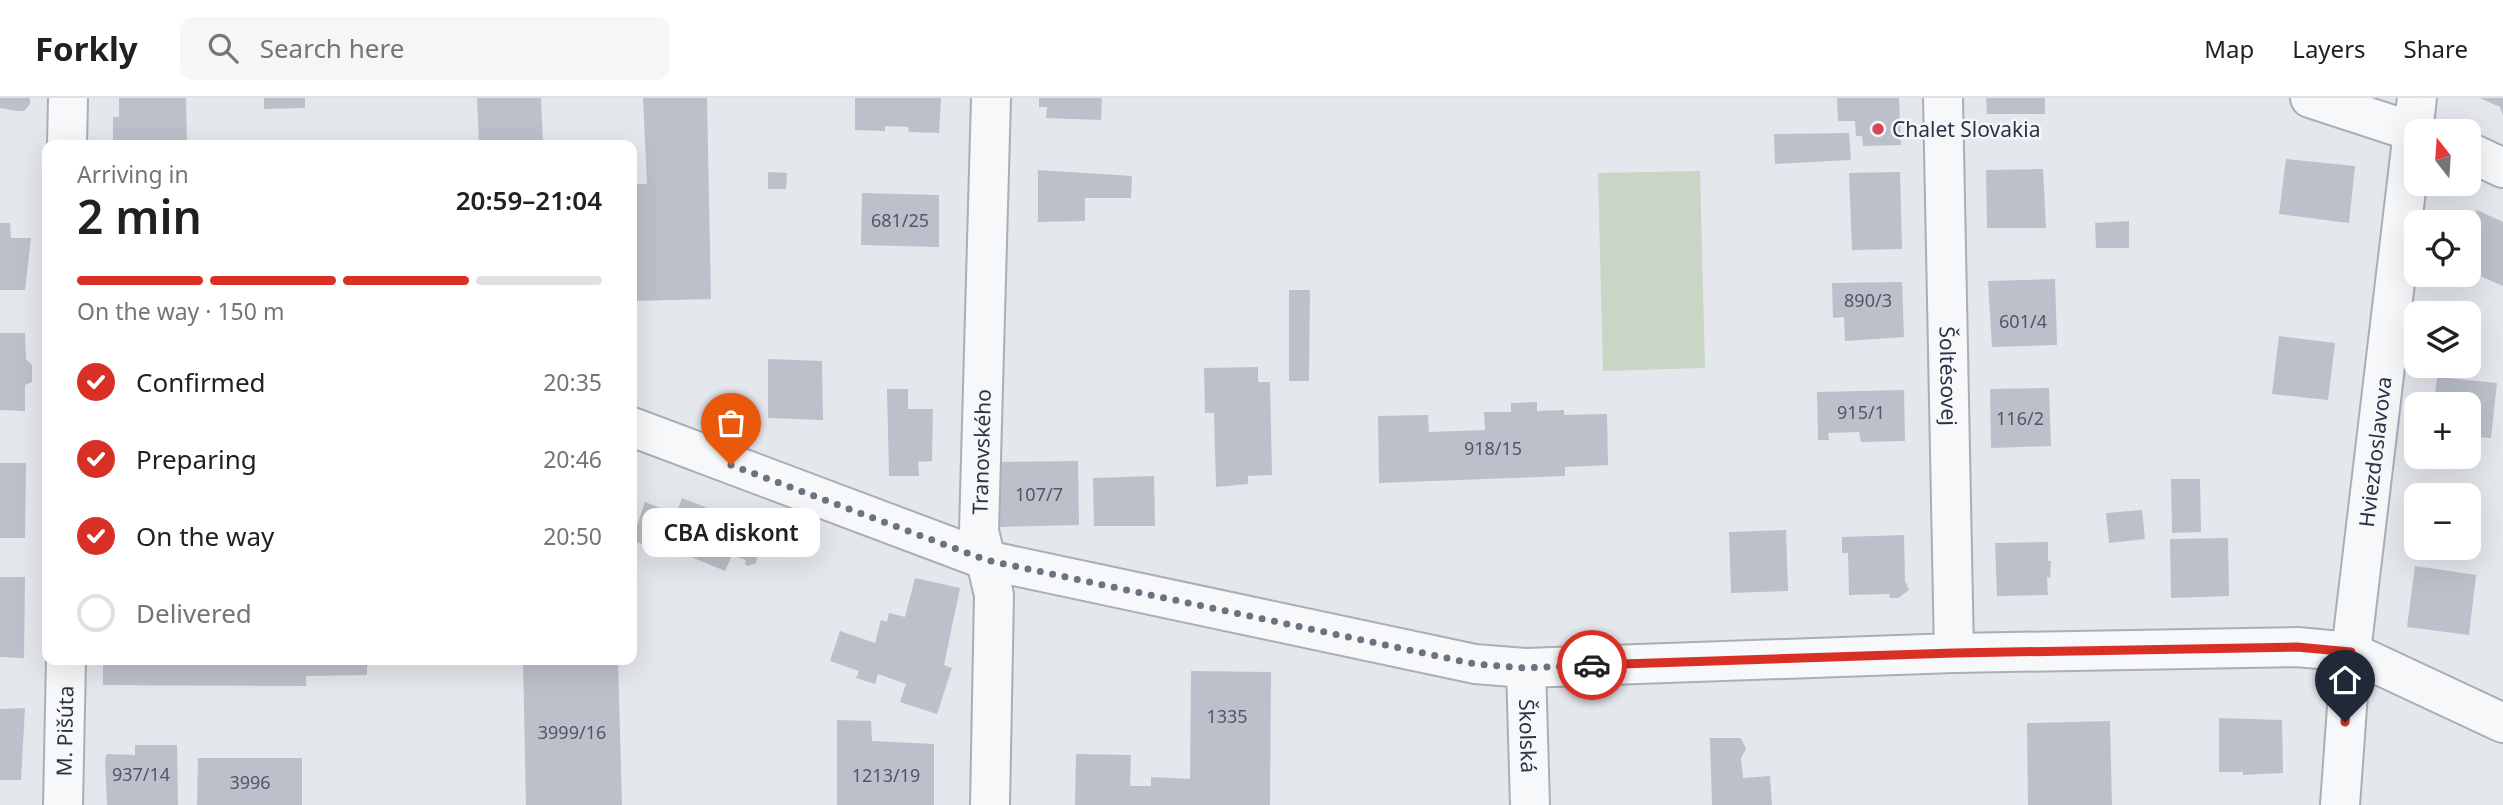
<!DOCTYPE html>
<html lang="en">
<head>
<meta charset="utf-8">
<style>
	:root { --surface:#fff; --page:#f6f6f6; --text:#202124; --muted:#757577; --line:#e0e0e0; --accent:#d93025 }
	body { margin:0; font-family:"Noto Sans",sans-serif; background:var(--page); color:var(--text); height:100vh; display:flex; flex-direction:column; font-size:26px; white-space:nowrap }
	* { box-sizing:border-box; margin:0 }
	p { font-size:23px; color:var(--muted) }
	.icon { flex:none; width:38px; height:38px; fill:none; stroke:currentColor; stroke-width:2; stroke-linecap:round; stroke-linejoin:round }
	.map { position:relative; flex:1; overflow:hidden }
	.panel { position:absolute; left:42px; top:42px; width:595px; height:525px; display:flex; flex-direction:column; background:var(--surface); border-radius:14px; box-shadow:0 7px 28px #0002 }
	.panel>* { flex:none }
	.needle { width:46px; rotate:343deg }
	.fabs { position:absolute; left:2404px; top:21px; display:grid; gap:14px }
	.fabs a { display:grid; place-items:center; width:77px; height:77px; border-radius:14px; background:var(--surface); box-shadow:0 7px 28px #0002; font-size:35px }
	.pin { position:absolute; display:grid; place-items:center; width:60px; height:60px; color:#fff; margin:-72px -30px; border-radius:50% 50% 50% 0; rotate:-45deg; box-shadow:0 0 7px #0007 }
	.pin .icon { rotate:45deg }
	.courier { position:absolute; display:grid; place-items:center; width:70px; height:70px; margin:-35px; border:5px solid #d93025; border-radius:50%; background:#fff; color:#222; box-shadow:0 2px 9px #0007 }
	.bubble { position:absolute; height:49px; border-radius:14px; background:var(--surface); box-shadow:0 7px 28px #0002; font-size:23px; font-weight:600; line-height:49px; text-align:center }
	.head em { font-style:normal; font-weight:600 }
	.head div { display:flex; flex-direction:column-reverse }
	.head { display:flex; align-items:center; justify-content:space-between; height:119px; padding:0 35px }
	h1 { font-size:46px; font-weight:600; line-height:52px }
	.bar { display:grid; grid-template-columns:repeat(4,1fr); gap:10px 7px; align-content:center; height:84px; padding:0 35px }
	.bar i { height:9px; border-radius:5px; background:var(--line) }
	.bar .selected { background:var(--accent) }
	.bar p { grid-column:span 4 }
	ol { padding:0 35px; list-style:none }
	li { display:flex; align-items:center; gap:21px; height:77px }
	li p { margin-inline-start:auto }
	li .icon { padding:7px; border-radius:50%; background:var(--accent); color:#fff; stroke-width:4 }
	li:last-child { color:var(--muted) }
	li i { width:38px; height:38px; border:4px solid var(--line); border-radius:50% }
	header { display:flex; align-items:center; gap:42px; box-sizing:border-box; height:98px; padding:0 35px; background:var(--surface); border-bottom:2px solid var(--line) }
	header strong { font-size:33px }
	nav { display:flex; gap:38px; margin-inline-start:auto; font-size:24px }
	.search { width:490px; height:63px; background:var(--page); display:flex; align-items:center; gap:18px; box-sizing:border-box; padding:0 24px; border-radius:14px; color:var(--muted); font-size:26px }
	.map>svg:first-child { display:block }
	.green { fill:#c9d6c5 }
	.building { fill:#bbc0ca }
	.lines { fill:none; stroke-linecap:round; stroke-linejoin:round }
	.minor-casing { stroke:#a9aeb7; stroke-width:42 }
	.minor { stroke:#f7f8fa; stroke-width:38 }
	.done { stroke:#6c737f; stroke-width:7; stroke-dasharray:0 12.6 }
	.route { stroke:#d93025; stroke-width:9 }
	.poi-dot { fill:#d1495b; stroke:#f4f6f9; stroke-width:2.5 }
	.labels { text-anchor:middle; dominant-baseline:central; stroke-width:5; stroke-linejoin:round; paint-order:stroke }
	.number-label { font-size:18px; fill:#4f5766 }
	.poi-label { font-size:21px; fill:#2b3445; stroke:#f4f6f9; text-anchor:start }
	.street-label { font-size:21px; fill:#2b3445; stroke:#f4f6f9 }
</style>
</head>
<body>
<header>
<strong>Forkly</strong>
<div class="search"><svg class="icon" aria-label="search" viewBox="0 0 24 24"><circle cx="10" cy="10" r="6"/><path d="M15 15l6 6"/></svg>Search here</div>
<nav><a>Map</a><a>Layers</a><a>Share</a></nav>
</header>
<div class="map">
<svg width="2503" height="707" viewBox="0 0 2503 707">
	<rect width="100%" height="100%" fill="#e4e7ec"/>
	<path class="green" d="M1700 73 1705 270 1603 273 1598 75Z"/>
	<path class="building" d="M0 0H30V6L24 13H16L0 10Z
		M119 0H186L187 47H113V19H119Z
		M264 0H305V10L264 11Z
		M477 0H541L543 47H479Z
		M643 0H707L711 201 632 203V86H647Z
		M855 0H941L939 35 909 34 908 29 885 28V33L855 32Z
		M1039 0H1102L1101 22 1046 20 1047 9H1039Z
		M1837 0H1899L1901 47 1863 48 1862 38H1856L1855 23H1838Z
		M1986 0H2045V16H1987Z
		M2480 0H2503V18L2500 9Z
		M1849 35 1851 62 1775 66 1774 36Z
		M2286 61 2355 68 2349 125 2279 116Z
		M2043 71 2046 130H1987L1986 72Z
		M1038 72 1132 78 1131 100H1085V123L1038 124Z
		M768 74 787 75 786 91H768Z
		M1900 74 1902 151 1852 152 1849 75Z
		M862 95 939 97V149L861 147Z
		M2477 112 2503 124V188L2469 173V129Z
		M2129 123V150H2096L2095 125Z
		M0 125H10L11 140H31L25 192H0Z
		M2055 181 2057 247 1992 249 1988 183Z
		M1902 184 1904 239 1845 243 1844 219 1833 220 1832 185Z
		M1289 192H1310L1309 283H1289Z
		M0 235H25L26 261 32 267V284L25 287V313L0 312Z
		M2279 238 2335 245 2328 302 2272 296Z
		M768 261 822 263 823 322 768 320Z
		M1258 269V284H1270L1272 377 1248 378V386L1216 389 1214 315H1205L1204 270Z
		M2437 279 2497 285 2491 340 2473 339 2472 350H2469V306H2434Z
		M2049 290 2051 348 1991 350 1990 291Z
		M887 291H908V311H933L932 363 918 364 919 378H889Z
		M1904 292 1905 343 1861 344 1859 334 1828 335 1829 342H1818L1817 294Z
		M1537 304V313L1564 312V317L1607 316 1608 367 1565 369V378L1379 385 1378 318 1428 317 1429 334 1485 332 1484 314H1511V305Z
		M1078 363 1079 427 1000 429 999 364Z
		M0 365H26L25 440H0Z
		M1154 378 1155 428H1094L1093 380Z
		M2171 381H2200L2201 434 2172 435Z
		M682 400 762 431 752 454 757 459 756 465 748 468 745 466 746 462 732 457 725 473 677 453 670 457 632 442 645 404 676 416Z
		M2142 412 2145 441 2109 445 2106 415Z
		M1786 432 1788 493 1731 495 1729 434Z
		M1904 437 1905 483 1909 492 1898 500H1890L1889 496 1849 497 1848 455H1842V439Z
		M2228 440 2229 498 2171 500 2170 441Z
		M2048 444V463H2051L2050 480 2047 479 2048 497 1997 498 1995 445Z
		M2415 468 2476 477 2469 537 2407 529Z
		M0 479H25L24 560 0 559Z
		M915 480 960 490 944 567 952 570 937 616 900 604 906 586 878 576 875 586 856 580 859 573 830 563 840 533 875 545 881 522 887 524 889 515 905 519Z
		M103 562H367V577L306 578V588L103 587Z
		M523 562H618L622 707H526Z
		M1191 573 1271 574 1270 707H1075L1076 656 1131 657 1130 688H1151V679L1190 681Z
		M25 610 21 682H0V611Z
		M2219 620 2282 622 2283 675 2243 677V674H2219Z
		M837 622 871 623 872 643 934 646V707H837Z
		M2110 623 2112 707H2028L2027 625Z
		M1710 640H1741L1746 651 1741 660 1743 680 1770 678 1772 707H1712Z
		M135 647H177L178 707H107L105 662 107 656 135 657Z
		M198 660H302V707H197Z"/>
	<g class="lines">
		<defs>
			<g id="minor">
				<path id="s1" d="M1943 0 1954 555"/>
				<path d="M2310 0 2417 35"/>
				<path d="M67 47 68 0"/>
				<path d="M2469 54 2503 70"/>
				<path d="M632 329 986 462 1475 566 1526 570 1954 555 2297 549 2351 554 2503 625"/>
				<path id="s2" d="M1526 570 1530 707"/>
				<path id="s3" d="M63 707 66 562"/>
				<path id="s4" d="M990 707 994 497 979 433 991 0"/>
				<path id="s5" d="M2340 707 2351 554 2417 0"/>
			</g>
		</defs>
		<use href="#minor" class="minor-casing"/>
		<use href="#minor" class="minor"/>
	</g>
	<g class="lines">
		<path class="done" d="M731 367 986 462 1475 566 1526 570 1592 567"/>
		<path class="route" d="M1592 567 1954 555 2297 549 2351 554 2345 624"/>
	</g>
	<circle class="poi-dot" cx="1878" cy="31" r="7"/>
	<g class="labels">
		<g class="number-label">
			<text x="900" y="122">681/25</text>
			<text x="1868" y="202">890/3</text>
			<text x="2023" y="223">601/4</text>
			<text x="1861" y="314">915/1</text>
			<text x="2020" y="320">116/2</text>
			<text x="1493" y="350">918/15</text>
			<text x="1039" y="396">107/7</text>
			<text x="1227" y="618">1335</text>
			<text x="572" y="634">3999/16</text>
			<text x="141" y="676">937/14</text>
			<text x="886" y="677">1213/19</text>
			<text x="250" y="684">3996</text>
		</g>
		<g class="poi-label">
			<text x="1892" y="31">Chalet Slovakia</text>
		</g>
		<g class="street-label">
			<text stroke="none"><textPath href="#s1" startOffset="278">Šoltésovej</textPath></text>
			<text stroke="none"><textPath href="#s5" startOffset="355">Hviezdoslavova</textPath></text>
			<text stroke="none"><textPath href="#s4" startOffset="355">Tranovského</textPath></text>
			<text stroke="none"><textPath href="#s3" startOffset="74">M. Pišúta</textPath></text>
			<text stroke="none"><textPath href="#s2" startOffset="68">Školská</textPath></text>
		</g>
	</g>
</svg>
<div class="fabs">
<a><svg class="needle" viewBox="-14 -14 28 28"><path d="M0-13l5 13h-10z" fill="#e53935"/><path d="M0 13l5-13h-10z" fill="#757577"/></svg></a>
<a><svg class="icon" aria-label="locate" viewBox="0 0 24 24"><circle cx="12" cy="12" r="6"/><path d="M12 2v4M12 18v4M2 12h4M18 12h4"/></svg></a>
<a><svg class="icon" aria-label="layers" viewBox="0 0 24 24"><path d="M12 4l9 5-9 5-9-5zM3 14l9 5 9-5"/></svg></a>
<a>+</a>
<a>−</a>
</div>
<div class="pin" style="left:731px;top:367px;background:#ea580c"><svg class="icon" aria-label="bag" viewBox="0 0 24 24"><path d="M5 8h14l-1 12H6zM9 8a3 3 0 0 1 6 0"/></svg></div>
<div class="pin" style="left:2345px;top:624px;background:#1f2937"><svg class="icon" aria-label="home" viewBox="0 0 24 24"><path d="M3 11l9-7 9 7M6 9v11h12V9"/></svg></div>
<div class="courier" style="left:1592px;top:567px"><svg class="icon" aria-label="car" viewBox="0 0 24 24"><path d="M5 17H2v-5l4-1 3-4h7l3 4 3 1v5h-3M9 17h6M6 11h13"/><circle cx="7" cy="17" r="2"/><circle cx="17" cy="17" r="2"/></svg></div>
<div class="bubble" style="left:642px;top:410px;width:178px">CBA diskont</div>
<section class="panel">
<div class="head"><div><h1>2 min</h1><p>Arriving in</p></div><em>20:59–21:04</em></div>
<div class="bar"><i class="selected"></i><i class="selected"></i><i class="selected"></i><i></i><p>On the way · 150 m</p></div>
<ol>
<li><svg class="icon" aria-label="check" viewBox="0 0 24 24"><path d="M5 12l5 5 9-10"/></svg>Confirmed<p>20:35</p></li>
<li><svg class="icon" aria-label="check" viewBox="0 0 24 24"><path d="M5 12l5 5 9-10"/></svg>Preparing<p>20:46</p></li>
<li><svg class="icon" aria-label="check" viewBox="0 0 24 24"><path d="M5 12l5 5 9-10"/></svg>On the way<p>20:50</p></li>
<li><i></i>Delivered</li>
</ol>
</section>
</div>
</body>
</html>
